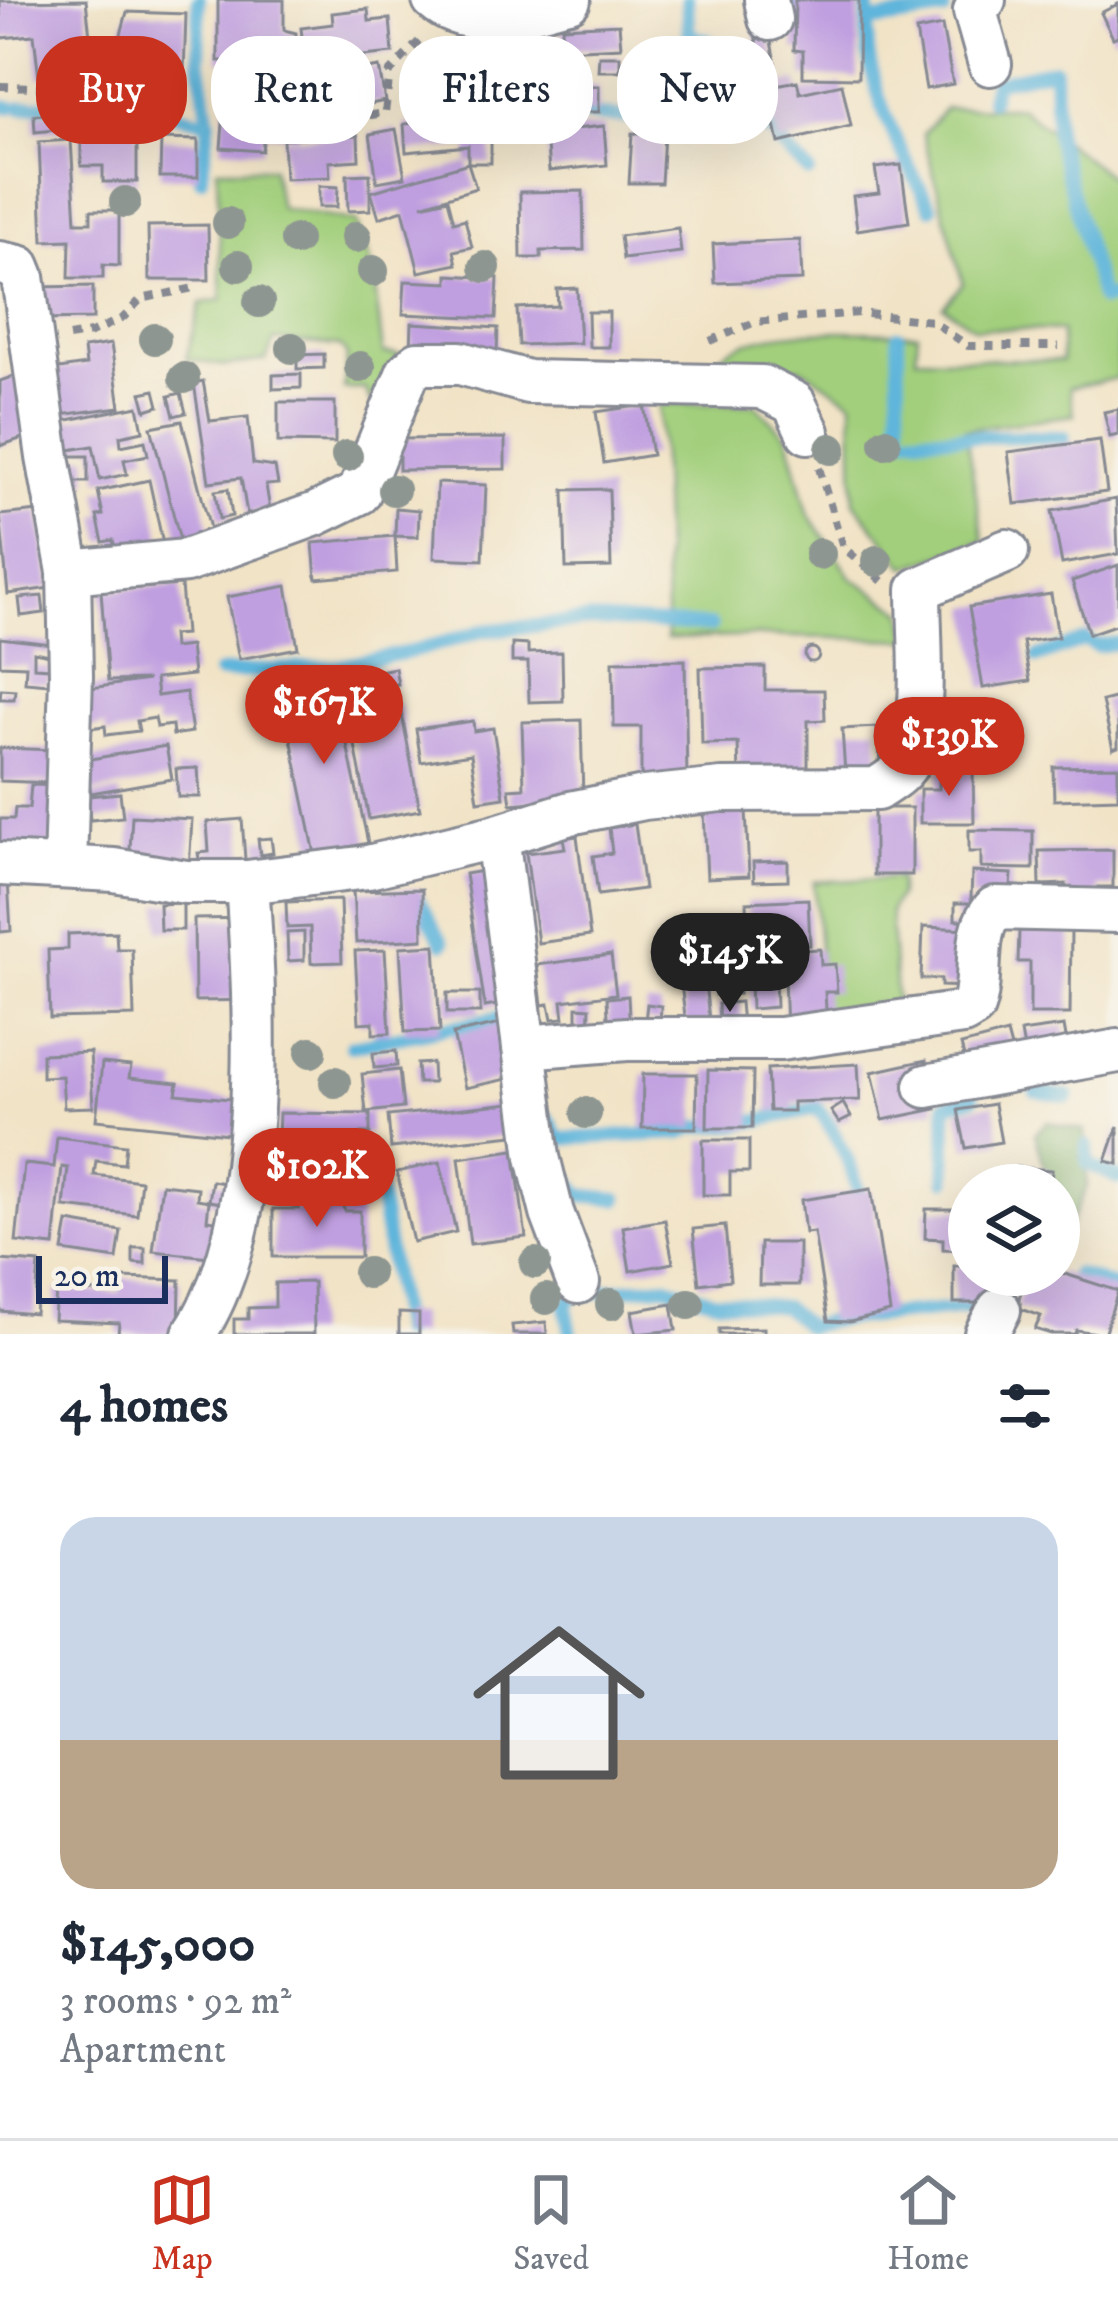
<!DOCTYPE html>
<html lang="en">
<head>
<meta charset="utf-8">
<style>
  body { margin:0; font-family:"IM FELL DW Pica",serif; background:#f2f2f3; color:#1f2937; height:100vh; display:flex; flex-direction:column; font-size:45px; white-space:nowrap }
  * { box-sizing:border-box; margin:0 }
  p { font-size:39px; color:#747a83 }
  .icon { flex:none; width:66px; height:66px; fill:none; stroke:currentColor; stroke-width:2; stroke-linecap:round; stroke-linejoin:round }
  .map { position:relative; height:1334px; overflow:hidden }
  .sheet { display:flex; flex-direction:column; background:#fff; flex:1 }
  .sheet>* { flex:none }
  .guide { position:absolute; left:36px; top:36px; width:1047px; height:108px; display:flex; gap:24px }
  .fabs { position:absolute; left:948px; top:1164px; display:grid; gap:24px }
  .fabs a { display:grid; place-items:center; width:132px; height:132px; border-radius:50%; background:#fff; box-shadow:0 12px 48px #0002; font-size:60px }
  .scale { position:absolute; left:36px; bottom:30px; width:132px; box-sizing:border-box; padding-left:12px; border:6px solid #1b2f5e; border-top:0; font-size:33px; line-height:42px; white-space:nowrap; color:#1b2f5e; -webkit-text-stroke:9px #f7f3e8; paint-order:stroke }
  .price { position:absolute; translate:-50% -102px; padding:0 27px; border-radius:42px; background:#c8321e; color:#fff; font-size:39px; line-height:78px; filter:drop-shadow(0 3px 6px #0008) }
  .price::after { content:''; position:absolute; left:50%; top:72px; width:36px; height:27px; margin-left:-18px; background:inherit; clip-path:polygon(0 0,100% 0,50% 100%) }
  .price.selected { background:#222; color:#fff }
  ul { padding:0; list-style:none }
  li { display:grid; align-content:center; gap:24px; height:636px; padding:0 60px }
  li span { display:grid; place-items:center; height:372px; border-radius:36px; color:#555 }
  li>.icon { margin-inline-start:auto }
  span .icon { width:216px; height:216px; fill:#fffc; stroke-width:1 }
  li b { font-size:51px }
  h2 { display:flex; justify-content:space-between; align-items:center; height:144px; padding:0 60px; font-size:51px }
  .tag { padding:0 42px; border-radius:48px; background:#fff; box-shadow:0 12px 48px #0002; font-size:42px; line-height:108px }
  .tag.selected { background:#c8321e; color:#fff }
  .tab-bar { display:flex; justify-content:space-around; align-items:center; height:168px; border-top:3px solid #e0e1e3; background:#fff; font-size:33px; color:#747a83 }
  .tab-bar a { display:grid; justify-items:center; gap:6px }
  .tab-bar .selected { color:#c8321e }
  .map>svg:first-child { display:block }
</style>
</head>
<body>
<div class="map">
<svg width="1118" height="1334" viewBox="0 0 1118 1334">
  <rect width="100%" height="100%" fill="#f7f3e8"/>
  <filter id="ink" filterUnits="userSpaceOnUse"><feTurbulence type="fractalNoise" baseFrequency=".00833" numOctaves="2"/><feDisplacementMap in="SourceGraphic" scale="24" xChannelSelector="R" yChannelSelector="G"/><feConvolveMatrix kernelMatrix="1 2 1 2 8 2 1 2 1" color-interpolation-filters="sRGB"/></filter>
  <filter id="wash" filterUnits="userSpaceOnUse"><feTurbulence type="fractalNoise" baseFrequency=".004" numOctaves="4" result="noise"/><feDisplacementMap in="SourceGraphic" scale="48" xChannelSelector="R" yChannelSelector="G"/><feGaussianBlur stdDeviation="2.7" result="paint"/><feColorMatrix in="noise" values="0 0 0 0 0 0 0 0 0 0 0 0 0 0 0 0 0 1.4 0 .05"/><feComposite in="paint" operator="in"/></filter>
  <g filter="url(#wash)">
    <rect width="100%" height="100%" fill="#f1e3c6"/>
    <!-- green -->
    <g fill="#a2cf7c" stroke="#5e7f6d" stroke-width="3">
      <path d="M1019,107L1112,178H1118V378L1069,388L1074,415L965,429L984,541L906,567L854,502L852,401L802,368H711C737,319 868,333 918,333L916,357L1062,361L1061,331L975,328L943,306L963,284L923,134L945,108Z"/>
      <polygon points="217,168 272,168 280,208 356,222 373,271 383,353 401,355 370,401 365,389 344,389 347,356 340,346 274,340 266,360 225,366 186,359 201,303 222,300"/>
      <polygon points="659,404 755,404 788,437 808,513 851,577 904,612 909,640 764,636 667,639"/>
      <polygon points="899,878 899,895 890,910 897,1010 824,1017 814,882"/>
    </g>
    <!-- forest -->
    <polygon fill="#81b26c" stroke="#4e7065" stroke-width="3" points="1047,1122 1085,1131 1087,1187 1064,1238 1059,1240 1059,1185 1050,1185 1035,1134"/>
    <g fill="none" stroke-linecap="round" stroke-linejoin="round">
      <!-- stream -->
      <g stroke="#5eb5db" stroke-width="14">
        <polyline points="198,0 200,63 209,122 201,179"/>
        <polyline points="687,0 689,35 709,41 732,124"/>
        <path d="M869,0C869,18 866,39 869,57C879,112 904,159 931,208"/>
        <polyline points="793,22 795,0"/>
        <polyline points="869,22 944,11"/>
        <polyline points="991,100 995,82 1054,69 1056,137 1102,300 1118,295"/>
        <polyline points="0,106 10,107"/>
        <polyline points="21,107 114,101 209,122"/>
        <polyline points="588,115 732,124 776,132 779,143 809,172"/>
        <polyline points="898,336 900,436 1064,437"/>
        <polyline points="1038,657 1085,640 1096,646 1118,643"/>
        <polyline points="219,673 339,666 419,650 482,631 592,620 711,626"/>
        <polyline points="416,896 443,943"/>
        <polyline points="351,1046 512,1015 512,1020"/>
        <polyline points="1035,1091 1068,1097"/>
        <path d="M548,1118L559,1139L682,1133L694,1127L742,1124L818,1108C840,1140 855,1170 862,1208"/>
        <polyline points="1087,1146 1088,1164 1118,1178"/>
        <polyline points="554,1157 580,1195 618,1199"/>
        <polyline points="376,1176 402,1331"/>
        <polyline points="946,1180 946,1104 973,1098"/>
        <polyline points="1076,1274 1118,1288"/>
        <polyline points="571,1334 566,1306 574,1294 664,1285 713,1300 784,1307 807,1327 830,1321 988,1306"/>
      </g>
    </g>
    <g id="blocks">
      <!-- building -->
      <g fill="#c09fe0">
        <polygon points="86,0 94,73 39,78 34,35 1,38 0,1"/>
        <polygon points="218,0 284,0 284,30 296,33 296,61 218,61"/>
        <polygon points="795,0 859,0 858,78 803,77 803,51 794,50"/>
        <polygon points="1118,4 1118,36 1113,38 1101,13"/>
        <polygon points="368,9 369,21 390,19 393,53 305,62 301,28 333,24 332,13"/>
        <polygon points="765,11 776,67 762,70 766,87 797,81 800,93 842,84 851,126 779,143 772,112 733,119 722,67 760,59 751,14"/>
        <polygon points="127,12 186,14 184,76 106,75 107,38 120,38"/>
        <polygon points="619,24 621,47 563,50 562,27"/>
        <polygon points="942,26 953,84 926,89 916,31"/>
        <polygon points="511,49 512,103 428,104 427,50"/>
        <polygon points="599,56 620,56 620,71 598,71"/>
        <polygon points="379,67 385,101 316,115 309,79"/>
        <polygon points="581,71 581,86 599,86 599,112 531,112 530,72"/>
        <polygon points="227,74 270,78 267,99 301,102 298,137 264,134 262,151 221,148"/>
        <polygon points="63,112 65,129 35,132 34,115"/>
        <polygon points="475,118 477,139 491,139 491,163 468,163 468,146 406,152 404,124"/>
        <polygon points="81,123 137,123 137,182 103,182 103,166 81,166"/>
        <polygon points="604,126 607,165 549,171 546,132"/>
        <polygon points="396,129 405,177 377,182 370,134"/>
        <polygon points="632,133 664,135 661,183 629,183"/>
        <polygon points="358,135 359,160 329,162 330,177 285,179 283,139"/>
        <polygon points="161,139 198,140 198,177 160,177"/>
        <polygon points="71,140 76,222 91,222 91,210 119,210 119,266 103,265 103,278 69,278 70,240 43,241 39,142"/>
        <polygon points="468,163 476,188 422,205 448,199 454,222 465,219 472,247 454,251 457,264 419,272 403,210 379,218 371,192"/>
        <polygon points="901,165 909,222 857,230 853,196 879,193 875,168"/>
        <polygon points="370,174 370,210 348,211 347,175"/>
        <polygon points="319,186 338,187 337,207 319,207"/>
        <polygon points="583,191 584,250 541,251 541,258 521,258 520,192"/>
        <polygon points="208,225 209,280 149,280 148,226"/>
        <polygon points="678,228 681,252 623,259 620,236"/>
        <polygon points="800,240 802,280 715,283 713,244"/>
        <polygon points="448,275 498,278 496,318 403,314 405,281 448,283"/>
        <polygon points="93,286 93,319 38,320 38,287"/>
        <polygon points="577,288 580,343 519,345 517,308 558,306 557,289"/>
        <polygon points="588,312 609,312 609,347 589,347"/>
        <polygon points="412,323 498,328 497,353 411,348"/>
        <polygon points="111,344 120,407 60,415 53,370 86,365 84,348"/>
        <polygon points="324,354 324,368 297,369 297,355"/>
        <polygon points="301,374 301,388 273,389 273,375"/>
        <polygon points="17,375 39,432 0,446 0,381"/>
        <polygon points="203,381 210,421 248,417 253,464 275,467 278,484 266,485 270,510 247,514 241,478 209,482 194,383"/>
        <polygon points="155,390 159,406 146,410 141,393"/>
        <polygon points="181,393 186,413 174,416 169,396"/>
        <polygon points="278,402 335,402 335,443 278,442"/>
        <polygon points="644,405 652,455 604,463 596,412"/>
        <polygon points="138,406 143,431 120,436 121,446 145,441 148,455 124,460 127,474 100,480 93,446 69,450 63,421"/>
        <polygon points="1118,409 1118,435 1110,437 1104,412"/>
        <polygon points="182,421 212,536 181,544 151,427"/>
        <polygon points="505,438 505,469 399,470 399,439"/>
        <polygon points="1100,440 1107,492 1015,504 1008,452"/>
        <rect x="63" y="456" width="25" height="26"/>
        <polygon points="149,480 163,544 117,555 113,540 103,542 97,516 103,515 98,491"/>
        <polygon points="437,483 486,485 483,560 434,558"/>
        <polygon points="228,489 232,516 219,519 215,491"/>
        <polygon points="609,489 611,567 566,568 564,490"/>
        <polygon points="1116,499 1118,554 1062,564 1052,511"/>
        <polygon points="396,508 419,510 418,537 395,536"/>
        <polygon points="39,511 50,588 8,594 0,515"/>
        <polygon points="395,536 397,572 316,579 313,543"/>
        <polygon points="1118,565 1118,624 1089,634 1072,581"/>
        <polygon points="181,585 185,634 172,635 173,648 190,646 193,675 155,679 157,696 186,692 192,732 173,735 172,725 157,727 155,718 137,721 139,731 106,735 105,726 82,729 76,690 148,680 108,681 101,591"/>
        <polygon points="287,586 298,648 239,659 227,597"/>
        <polygon points="1051,594 1058,637 1023,642 1030,681 983,688 969,607"/>
        <polygon points="42,596 44,613 21,616 19,598"/>
        <polygon points="0,638 52,644 50,655 34,652 34,667 50,668 48,684 25,682 26,666 0,665"/>
        <polygon points="512,644 528,645 528,653 562,652 563,701 529,702 528,662 512,662"/>
        <circle cx="812" cy="655" r="7"/>
        <polygon points="685,660 687,781 641,782 641,727 614,727 613,661"/>
        <polygon points="765,667 765,690 824,690 825,720 808,721 808,774 739,775 738,743 702,744 700,668"/>
        <polygon points="395,668 398,684 376,688 373,672"/>
        <polygon points="333,679 368,843 315,854 281,690"/>
        <polygon points="1,689 15,690 14,699 0,699"/>
        <polygon points="1118,697 1118,747 1113,749 1102,701"/>
        <polygon points="400,704 420,810 369,819 349,713"/>
        <polygon points="581,720 583,798 511,804 509,789 524,788 522,722"/>
        <polygon points="473,721 474,731 493,728 504,797 478,801 471,754 421,762 416,729"/>
        <polygon points="877,727 881,770 845,773 842,729"/>
        <polygon points="166,746 172,779 91,793 85,760"/>
        <polygon points="0,748 55,750 54,783 0,781"/>
        <polygon points="1118,766 1118,798 1054,800 1053,767"/>
        <polygon points="198,768 200,797 178,797 176,769"/>
        <polygon points="939,771 973,771 974,823 920,823 920,789 939,789"/>
        <polygon points="31,785 63,786 50,847 0,846 0,819 14,819 15,808 29,808"/>
        <polygon points="120,793 123,817 90,820 88,796"/>
        <rect x="874" y="808" width="38" height="67"/>
        <polygon points="746,810 749,876 707,878 704,811"/>
        <polygon points="132,816 192,819 189,870 129,866"/>
        <polygon points="242,819 245,859 216,861 218,870 201,871 198,853 209,852 207,822"/>
        <polygon points="635,824 644,889 598,895 593,856 612,853 609,828"/>
        <polygon points="969,830 1033,831 1033,869 981,868 981,852 969,852"/>
        <polygon points="577,836 590,936 538,943 526,853 565,848 563,838"/>
        <polygon points="271,838 273,853 260,855 258,839"/>
        <polygon points="1113,850 1113,887 1098,887 1099,910 1067,911 1066,884 1040,885 1039,851"/>
        <polygon points="788,861 788,880 754,881 753,862"/>
        <polygon points="500,868 520,1001 485,1007 465,874"/>
        <polygon points="972,872 1012,874 1010,898 971,898"/>
        <polygon points="0,880 8,880 11,931 0,932"/>
        <polygon points="422,889 423,939 356,943 353,891"/>
        <polygon points="808,899 810,945 774,947 776,1007 751,1009 747,902"/>
        <polygon points="340,900 342,962 311,963 310,927 287,928 286,902"/>
        <polygon points="183,903 183,930 160,930 159,904"/>
        <rect x="955" y="903" width="15" height="17"/>
        <polygon points="259,918 260,1000 195,1001 194,919"/>
        <polygon points="923,927 970,929 969,987 941,986 941,979 921,979"/>
        <polygon points="1019,931 1071,931 1070,1014 1030,1014 1030,962 1018,962"/>
        <polygon points="116,932 117,949 132,949 134,1016 50,1018 48,950 68,949 68,934"/>
        <polygon points="304,932 304,960 288,961 287,933"/>
        <polygon points="435,945 440,1031 405,1032 400,947"/>
        <polygon points="820,949 821,965 835,964 837,992 825,992 827,1026 786,1028 783,951"/>
        <polygon points="385,950 390,1033 373,1034 373,1022 359,1023 355,951"/>
        <polygon points="611,955 616,994 562,1001 564,1018 552,1019 549,1004 542,1005 537,965"/>
        <polygon points="739,958 739,994 715,995 715,959"/>
        <polygon points="704,973 710,1029 687,1032 680,976"/>
        <rect x="447" y="993" width="33" height="20"/>
        <polygon points="628,996 630,1035 609,1035 607,998"/>
        <polygon points="740,1002 742,1025 719,1027 718,1004"/>
        <polygon points="647,1004 661,1006 660,1023 645,1021"/>
        <polygon points="577,1007 590,1008 589,1032 577,1031"/>
        <polygon points="514,1021 526,1075 465,1088 453,1034"/>
        <polygon points="1064,1026 1070,1060 1027,1066 1021,1032"/>
        <polygon points="1007,1033 1015,1063 969,1075 961,1045"/>
        <polygon points="396,1051 397,1066 374,1068 373,1053"/>
        <polygon points="90,1052 93,1107 64,1108 62,1076 42,1077 42,1054"/>
        <polygon points="926,1060 936,1109 883,1120 872,1072"/>
        <polygon points="102,1063 131,1066 129,1078 178,1083 176,1094 241,1100 238,1135 96,1120"/>
        <polygon points="432,1063 433,1083 418,1083 417,1064"/>
        <polygon points="858,1064 860,1100 793,1102 793,1111 769,1111 767,1069"/>
        <polygon points="399,1070 403,1108 366,1112 362,1074"/>
        <polygon points="708,1070 753,1071 752,1128 707,1128"/>
        <polygon points="643,1074 697,1074 696,1128 642,1128"/>
        <polygon points="529,1101 532,1133 391,1148 388,1116"/>
        <polygon points="843,1103 851,1117 839,1123 831,1111"/>
        <polygon points="994,1104 1001,1142 966,1148 958,1110"/>
        <polygon points="279,1113 370,1114 370,1133 362,1133 362,1139 278,1138"/>
        <polygon points="1118,1126 1118,1164 1106,1161"/>
        <polygon points="57,1137 126,1145 124,1164 96,1161 94,1175 141,1181 137,1215 64,1207 68,1168 62,1167 54,1246 16,1242 24,1164 54,1167"/>
        <polygon points="703,1140 749,1140 749,1172 730,1172 730,1195 703,1195"/>
        <polygon points="514,1150 526,1237 470,1244 459,1158"/>
        <polygon points="440,1162 456,1232 413,1242 397,1172"/>
        <polygon points="1016,1167 1052,1170 1051,1185 1015,1185"/>
        <polygon points="212,1181 237,1185 233,1205 209,1201"/>
        <polygon points="162,1184 198,1188 197,1199 209,1201 207,1220 215,1221 210,1257 153,1251"/>
        <polygon points="871,1189 890,1312 850,1322 828,1321 814,1232 805,1233 801,1200"/>
        <polygon points="298,1199 339,1199 345,1211 360,1211 360,1257 273,1257 273,1209 299,1209"/>
        <polygon points="926,1209 968,1209 967,1250 943,1249 943,1239 925,1238"/>
        <polygon points="665,1220 673,1263 630,1271 623,1227"/>
        <polygon points="68,1222 121,1231 117,1259 63,1251"/>
        <polygon points="725,1226 730,1280 699,1284 693,1229"/>
        <polygon points="760,1243 799,1243 799,1285 759,1285"/>
        <polygon points="133,1248 145,1248 145,1264 133,1263"/>
        <polygon points="0,1260 39,1263 35,1314 0,1311"/>
        <polygon points="954,1266 969,1266 969,1275 1010,1275 1010,1296 1003,1303 954,1303"/>
        <polygon points="1059,1272 1118,1291 1104,1334 1076,1330 1075,1334 1051,1334 1035,1329 1041,1316 1016,1307 1027,1275 1059,1275"/>
        <polygon points="120,1278 180,1280 179,1334 118,1334 119,1323 54,1320 56,1290 120,1293"/>
        <polygon points="313,1282 314,1334 234,1334 234,1319 248,1319 248,1308 275,1307 275,1283"/>
        <polygon points="672,1304 676,1330 636,1334 632,1311"/>
        <polygon points="399,1313 419,1314 419,1334 399,1334"/>
        <polygon points="546,1322 547,1334 513,1334 512,1325"/>
        <polygon points="764,1328 764,1334 719,1334 719,1329"/>
      </g>
    </g>
  </g>
  <g filter="url(#ink)">
    <use href="#blocks" fill-opacity="0" stroke="#868992" stroke-width="3"/>
    <g fill="none" stroke-linecap="round" stroke-linejoin="round">
      <!-- street casing -->
      <g stroke="#868992" stroke-width="48">
        <g id="street">
          <path d="M434,0C472,33 524,10 569,0"/>
          <polyline points="766,0 770,19"/>
          <polyline points="984,0 975,11 990,64"/>
          <polyline points="0,263 19,267 23,277 48,457 69,572 71,676 65,866"/>
          <polyline points="69,572 186,561 316,514 359,493 408,372 418,363 460,363 528,382 762,387 794,403 808,432"/>
          <polyline points="497,836 538,1157 552,1213 578,1282"/>
          <path d="M0,864L114,870L186,882H247L368,867L497,836L570,813L644,798L722,790L877,789C889,781 905,772 910,758C927,709 919,641 919,589L1007,551"/>
          <path d="M524,1047L627,1039H780L963,1013L973,1007C984,978 971,930 995,908L1118,911"/>
          <polyline points="926,1086 1118,1051"/>
          <path d="M194,1334C268,1225 256,1010 247,882"/>
          <polyline points="986,1334 999,1310"/>
        </g>
      </g>
      <!-- path -->
      <g stroke="#868992" stroke-width="8" stroke-dasharray="9 9" stroke-linecap="butt">
        <polyline points="0,86 65,88 167,100"/>
        <polyline points="316,123 385,113 390,72 422,38"/>
        <polyline points="69,337 91,333 123,318 141,299 194,288"/>
        <polyline points="710,341 755,322 858,313 932,321 968,346 1059,346"/>
        <polyline points="819,468 843,547 882,581"/>
      </g>
      <!-- street -->
      <use href="#street" stroke="#fff" stroke-width="42"/>
    </g>
    <!-- trees -->
    <g fill="#8e9691">
      <circle cx="528" cy="57" r="16"/>
      <circle cx="487" cy="118" r="16"/>
      <circle cx="125" cy="202" r="16"/>
      <circle cx="228" cy="223" r="16"/>
      <circle cx="356" cy="237" r="16"/>
      <circle cx="296" cy="240" r="16"/>
      <circle cx="238" cy="266" r="16"/>
      <circle cx="485" cy="267" r="16"/>
      <circle cx="373" cy="271" r="16"/>
      <circle cx="259" cy="302" r="16"/>
      <circle cx="155" cy="339" r="16"/>
      <circle cx="292" cy="348" r="16"/>
      <circle cx="360" cy="367" r="16"/>
      <circle cx="184" cy="378" r="16"/>
      <circle cx="885" cy="443" r="16"/>
      <circle cx="831" cy="449" r="16"/>
      <circle cx="347" cy="456" r="16"/>
      <circle cx="394" cy="490" r="16"/>
      <circle cx="820" cy="554" r="16"/>
      <circle cx="877" cy="561" r="16"/>
      <circle cx="311" cy="1052" r="16"/>
      <circle cx="335" cy="1082" r="16"/>
      <circle cx="586" cy="1113" r="16"/>
      <circle cx="535" cy="1263" r="16"/>
      <circle cx="368" cy="1273" r="16"/>
      <circle cx="546" cy="1299" r="16"/>
      <circle cx="611" cy="1304" r="16"/>
      <circle cx="689" cy="1304" r="16"/>
    </g>
  </g>
</svg>
<div class="fabs">
<a><svg class="icon" aria-label="layers" viewBox="0 0 24 24"><path d="M12 4l9 5-9 5-9-5zM3 14l9 5 9-5"/></svg></a>
</div>
<div class="scale">20 m</div>
<b class="price" style="left:324px;top:767px">$167K</b>
<b class="price" style="left:949px;top:799px">$139K</b>
<b class="price selected" style="left:730px;top:1015px">$145K</b>
<b class="price" style="left:317px;top:1230px">$102K</b>
<div class="guide">
<a class="tag selected">Buy</a>
<a class="tag">Rent</a>
<a class="tag">Filters</a>
<a class="tag">New</a>
</div>
</div>
<section class="sheet">
<h2>4 homes<svg class="icon" aria-label="filters" viewBox="0 0 24 24"><path d="M4 7h16M4 17h16"/><circle cx="9" cy="7" r="2"/><circle cx="15" cy="17" r="2"/></svg></h2>
<ul>
<li><span style="background:linear-gradient(#c9d6e8 60%,#b9a48a 0)"><svg class="icon" aria-label="home" viewBox="0 0 24 24"><path d="M3 11l9-7 9 7M6 9v11h12V9"/></svg></span><div><b>$145,000</b><p>3 rooms · 92 m²</p><p>Apartment</p></div></li>
</ul>
</section>
<nav class="tab-bar">
<a class="selected"><svg class="icon" aria-label="map" viewBox="0 0 24 24"><path d="M3 6l6-2 6 2 6-2v14l-6 2-6-2-6 2zM9 4v14M15 6v14"/></svg>Map</a>
<a><svg class="icon" aria-label="saved" viewBox="0 0 24 24"><path d="M7 4h10v16l-5-4-5 4z"/></svg>Saved</a>
<a><svg class="icon" aria-label="home" viewBox="0 0 24 24"><path d="M3 11l9-7 9 7M6 9v11h12V9"/></svg>Home</a>
</nav>
</body>
</html>
